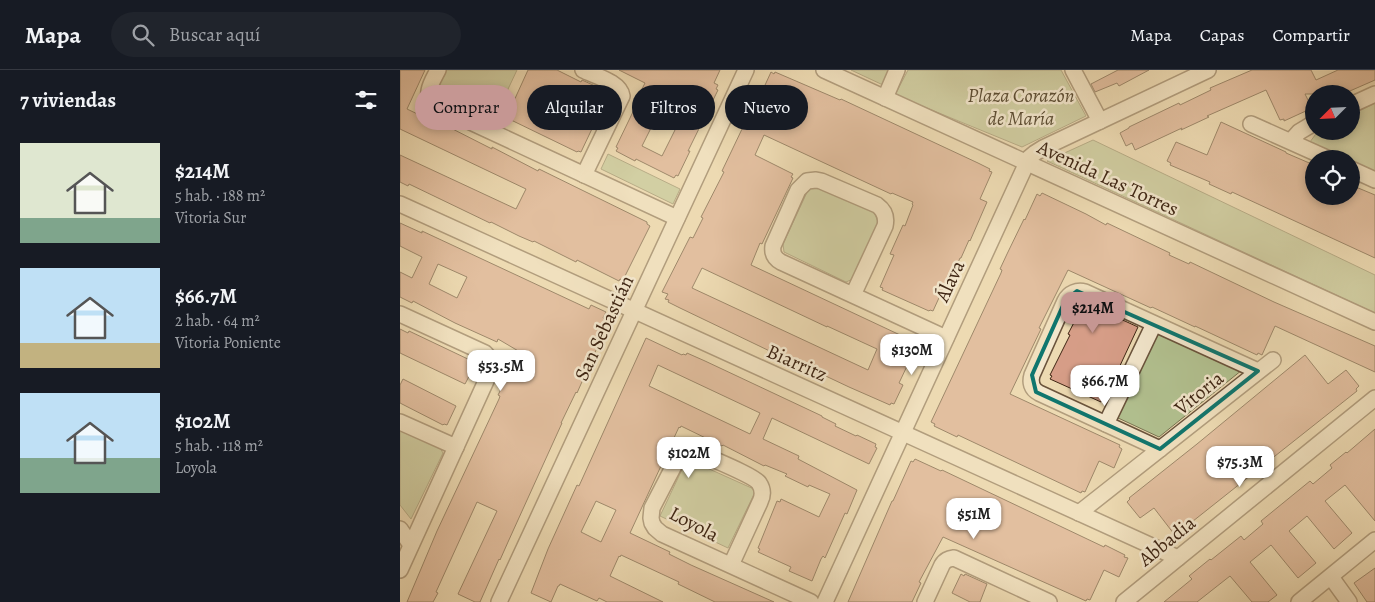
<!DOCTYPE html>
<html lang="es">
<head>
<meta charset="utf-8">
<style>
  body { margin:0; font-family:Alegreya,serif; background:#20242c; color:#f1f3f6; height:100vh; display:flex; flex-direction:column; font-size:19px; white-space:nowrap }
  * { box-sizing:border-box; margin:0 }
  p { font-size:16px; color:#9ea1a6 }
  .icon { flex:none; width:28px; height:28px; fill:none; stroke:currentColor; stroke-width:2; stroke-linecap:round; stroke-linejoin:round }
  .map { position:relative; flex:1; overflow:hidden }
  .side { display:flex; flex-direction:column; background:#171b24; width:400px }
  .side>* { flex:none }
  .guide { position:absolute; left:15px; top:15px; width:475px; height:45px; display:flex; gap:10px }
  .needle { width:32px; rotate:246deg }
  .fabs { position:absolute; left:905px; top:15px; display:grid; gap:10px }
  .fabs a { display:grid; place-items:center; width:55px; height:55px; border-radius:50%; background:#171b24; box-shadow:0 2px 8px #0003; font-size:25px }
  .price { position:absolute; translate:-50% -42px; padding:0 11px; border-radius:10px; background:#fff; color:#222; font-size:16px; line-height:32px; filter:drop-shadow(0 1px 2px #0008) }
  .price::after { content:''; position:absolute; left:50%; top:30px; width:15px; height:11px; margin-left:-8px; background:inherit; clip-path:polygon(0 0,100% 0,50% 100%) }
  .price.active { background:#c59692; color:#111 }
  ul { padding:0; list-style:none }
  li { display:flex; align-items:center; gap:15px; height:125px; padding:0 20px }
  li span { display:grid; place-items:center; flex:none; width:140px; height:100px; border-radius:0px; color:#555 }
  li>.icon { margin-inline-start:auto }
  span .icon { width:60px; height:60px; fill:#fffc; stroke-width:1 }
  li b { font-size:21px }
  h2 { display:flex; justify-content:space-between; align-items:center; height:60px; padding:0 20px; font-size:21px }
  .pill { padding:0 18px; border-radius:22px; background:#171b24; box-shadow:0 2px 8px #0003; font-size:18px; line-height:45px }
  .pill.active { background:#c59692; color:#111 }
  header { display:flex; align-items:center; gap:30px; box-sizing:border-box; height:70px; padding:0 25px; background:#171b24; border-bottom:1px solid #363941 }
  header strong { font-size:24px }
  nav { display:flex; gap:28px; margin-inline-start:auto; font-size:18px }
  .search { width:350px; height:45px; background:#20242c; display:flex; align-items:center; gap:12px; box-sizing:border-box; padding:0 18px; border-radius:28px; color:#9ea1a6; font-size:19px }
  main { display:flex; flex:1; min-height:0 }
  .map>svg:first-child { display:block }
</style>
</head>
<body>
<header>
<strong>Mapa</strong>
<div class="search"><svg class="icon" aria-label="search" viewBox="0 0 24 24"><circle cx="10" cy="10" r="6"/><path d="M15 15l6 6"/></svg>Buscar aquí</div>
<nav><a>Mapa</a><a>Capas</a><a>Compartir</a></nav>
</header>
<main>
<section class="side">
<h2>7 viviendas<svg class="icon" aria-label="filters" viewBox="0 0 24 24"><path d="M4 7h16M4 17h16"/><circle cx="9" cy="7" r="2"/><circle cx="15" cy="17" r="2"/></svg></h2>
<ul>
<li><span style="background:linear-gradient(#dfe7d0 75%,#7fa58c 0)"><svg class="icon" aria-label="home" viewBox="0 0 24 24"><path d="M3 11l9-7 9 7M6 9v11h12V9"/></svg></span><div><b>$214M</b><p>5 hab. · 188 m²</p><p>Vitoria Sur</p></div></li>
<li><span style="background:linear-gradient(#bfe0f5 75%,#c2b280 0)"><svg class="icon" aria-label="home" viewBox="0 0 24 24"><path d="M3 11l9-7 9 7M6 9v11h12V9"/></svg></span><div><b>$66.7M</b><p>2 hab. · 64 m²</p><p>Vitoria Poniente</p></div></li>
<li><span style="background:linear-gradient(#bfe0f5 65%,#7fa58c 0)"><svg class="icon" aria-label="home" viewBox="0 0 24 24"><path d="M3 11l9-7 9 7M6 9v11h12V9"/></svg></span><div><b>$102M</b><p>5 hab. · 118 m²</p><p>Loyola</p></div></li>
</ul>
</section>
<div class="map">
<svg width="975" height="532" viewBox="0 0 975 532">
  <rect width="100%" height="100%" fill="#eddab2"/>
  <filter id="stains"><feTurbulence type="fractalNoise" baseFrequency=".004" numOctaves="4"/><feColorMatrix values="0 0 0 0 .2 0 0 0 0 .09 0 0 0 0 .02 0 0 0 .5 -.17"/></filter>
  <radialGradient id="worn" r=".72"><stop offset=".6" stop-color="#630" stop-opacity="0"/><stop offset="1" stop-color="#630" stop-opacity=".3"/></radialGradient>
  <!-- green -->
  <g fill="#b2c190" stroke="#787452">
    <polygon points="45,0 117,0 93,51 39,28 36,21"/>
    <polygon points="451,0 490,0 483,15"/>
    <polygon points="508,0 661,0 686,46 622,77 495,25"/>
    <polygon points="975,33 975,102 951,91 951,89 947,89 910,72 918,61 951,61 951,45"/>
    <polygon points="693,70 975,205 975,243 647,91"/>
    <polygon points="208,84 280,119 273,134 201,99"/>
    <polygon points="416,114 474,142 479,154 453,209 446,212 384,182 383,174 409,118"/>
    <polygon points="756,263 842,300 759,367 716,347"/>
    <polygon points="0,359 38,375 43,383 11,449 0,435"/>
    <polygon points="287,389 356,420 328,478 260,446"/>
  </g>
  <!-- building -->
  <g fill="#d69d87" stroke="#3f2614" fill-rule="evenodd">
    <polygon points="0,0 25,0 7,39 28,49 29,47 92,79 92,77 138,101 139,99 247,152 247,154 250,156 223,210 220,209 219,211 177,190 176,192 134,171 133,172 119,166 91,152 90,153 9,114 8,116 0,112 0,85 116,139 126,119 0,59"/>
    <polygon points="128,0 157,0 181,12 182,10 206,21 205,24 208,25 181,82 178,81 177,82 109,49 110,47 107,46"/>
    <path d="M219,0H320L314,13L318,15L316,19L318,20L288,81H290L278,106L276,105L274,108L236,89L235,91L216,81L218,78L216,77L244,19H242L245,13ZM255,50L275,60L262,86L242,76Z"/>
    <polygon points="718,0 749,0 719,16 717,13 695,22 691,14"/>
    <polygon points="852,0 911,0 916,10 938,0 975,0 975,10 943,24 905,24 911,36 907,38 908,40 884,51 884,49 880,50 866,20 807,46 809,47 781,60 782,58 735,80 732,73 726,76 720,63 729,58 729,57 779,33 780,35 811,20 810,18"/>
    <path d="M371,2L374,4L375,2L440,30L441,29L578,93L590,99L589,101L592,102L580,129L587,132L570,171L569,170L561,188H560L551,209L548,208L533,241L530,240L529,241L482,220L483,218L480,217L494,185L490,184L503,155L505,156L513,135L512,134L513,132L492,123L491,124L364,65L355,85L393,104L391,107L393,108L362,174L360,173L351,195L515,272L514,274L517,275L499,313L503,315L494,334L491,333L490,335L449,317L413,300L379,283L378,285L280,238L268,232L269,230L265,229L268,224L262,222L290,167L293,168L303,148L301,147L324,102L322,101L353,36L355,37ZM302,198L427,257V256L477,279L468,300L292,218Z"/>
    <polygon points="821,52 886,82 886,83 914,95 914,126 951,126 951,115 975,125 975,188 832,122 831,124 809,114 810,112 770,95 771,93 767,91 776,72 807,85"/>
    <polygon points="642,123 686,144 706,155 707,153 770,183 769,185 789,194 790,192 874,232 975,276 975,302 875,256 862,285 858,283 857,285 795,256 795,257 752,237 751,238 668,200 639,258 641,259 610,324 720,375 719,377 722,379 714,398 699,391 685,422 682,421 681,423 558,365 557,367 534,356 535,354 531,352 601,203 602,200 600,199 607,184 624,149 625,150 637,124 640,126"/>
    <path d="M0,153L22,163V161L189,239L191,235L206,242L203,248L207,250L206,253L208,254L201,269L177,323L176,322L161,353H162L108,472L100,490L99,489L80,532H75L58,524L97,441L77,432L36,522L38,523L33,532H7L37,461L99,329L100,326L98,325L120,282L98,269L97,272L55,253L13,231L12,233L0,227V202L12,208L22,187L0,176ZM38,194L67,207L57,228L29,214Z"/>
    <polygon points="683,239 713,253 716,247 738,257 704,330 702,329 701,332 650,309 652,306 650,305 670,265 668,264 680,241 682,242"/>
    <polygon points="0,259 8,263 9,261 72,291 71,293 75,295 65,314 0,283"/>
    <path d="M246,268L282,285L283,284L286,285L287,283L305,291L422,346V347L436,354L435,356L456,366L457,365L476,374L475,377L477,378L469,394L372,348L363,369L399,386L398,389L457,420L447,444L445,443L425,488L423,486L421,489L412,511L389,501L391,497L358,482L360,479L358,478L377,431L380,432L381,429L419,447L430,424L409,415L408,417L385,406L387,404L365,395L364,396L323,375L322,376L281,356L280,358L279,357L230,463L270,482L269,484L291,495L374,532H315L278,514L279,512L221,485L220,487L219,486L210,506L263,532H207L199,528L197,531L160,514L159,516H158L151,532L131,523L148,479L177,415L179,416ZM258,295L360,343L350,364L249,316ZM196,431L216,440L201,472L181,462Z"/>
    <polygon points="905,285 928,314 946,300 959,316 956,319 957,321 778,463 777,461 774,464 754,438 740,448 727,432 730,429 729,428 797,374"/>
    <polygon points="3,309 56,336 47,355 44,354 43,355 0,333 0,315"/>
    <polygon points="975,359 975,451 945,415 925,431 952,463 934,479 907,446 889,461 916,493 898,508 871,475 850,492 877,525 868,532 852,532 830,506 797,532 764,532 792,509 789,506 810,489 811,490 841,466 844,470 863,454 861,451 910,411 913,414 932,398 930,395 946,382 947,383"/>
    <polygon points="515,389 541,401 542,400 704,477 705,475 725,485 724,487 728,488 719,507 704,500 690,530 687,529 686,531 543,467 519,512 521,513 512,532 448,532 492,431 493,431 511,391 513,392"/>
    <polygon points="975,498 975,532 967,532 954,513"/>
    <polygon points="561,504 564,506 565,504 587,514 580,532 570,532 552,523"/>
  </g>
  <g fill="none" stroke-linecap="round" stroke-linejoin="round">
    <!-- minor casing -->
    <g stroke="#6a533c" stroke-width="18">
      <g id="minor">
        <path d="M38,0C32,12 23,24 34,35L277,148"/>
        <path d="M183,0C195,6 220,12 222,26L184,105"/>
        <polyline points="424,0 975,252"/>
        <polyline points="673,0 700,51"/>
        <polyline points="485,28 497,0"/>
        <polyline points="951,35 975,24"/>
        <polyline points="851,54 929,89"/>
        <polyline points="891,71 899,62 914,53"/>
        <polyline points="951,99 975,110"/>
        <polyline points="0,134 778,488"/>
        <path d="M453,225L485,156C487,147 484,140 477,135L421,111L416,110L407,111L398,120L373,176C372,183 374,188 381,192L546,268"/>
        <path d="M0,244L85,283C91,289 92,293 91,300L0,500"/>
        <polyline points="0,352 56,377"/>
        <polyline points="706,354 754,254"/>
        <path d="M760,379L639,323C631,319 630,312 632,305L665,231C669,223 677,220 685,222L858,301"/>
        <polyline points="679,443 873,290"/>
        <polyline points="0,459 11,475"/>
        <path d="M331,495L360,432C363,426 363,419 359,413C353,405 309,388 297,382L288,380L280,384L252,438L251,448L252,453L255,458L262,464L411,532"/>
        <polyline points="931,507 949,532"/>
        <polyline points="99,532 346,0"/>
        <polyline points="425,532 629,88 635,83 643,78 808,0"/>
        <path d="M525,532L542,495C545,490 548,489 554,488L649,532"/>
        <polyline points="724,532 975,328"/>
        <polyline points="899,532 975,470"/>
      </g>
    </g>
    <!-- minor -->
    <use href="#minor" stroke="#f3e7cd" stroke-width="15"/>
  </g>
  <!-- marked area -->
  <path d="M0 0H975V532H0ZM677,221L858,301L760,379L636,322L632,305L665,231Z" fill="#eddab2" fill-opacity=".55" fill-rule="evenodd"/>
  <path fill="none" stroke="#0f766e" stroke-width="4" stroke-linejoin="round" d="M677,221L858,301L760,379L636,322L632,305L665,231Z"/>
  <g text-anchor="middle" dominant-baseline="central" stroke-width="5" stroke-linejoin="round" paint-order="stroke">
    <!-- park labels -->
    <g font-size="20" font-style="italic" fill="#5c4d33" stroke="#f3e7cd">
      <text x="621" y="25">Plaza Corazón<tspan x="621" dy="23">de María</tspan></text>
    </g>
    <!-- street labels -->
    <g font-size="20" fill="#3f2614" stroke="#f3e7cd">
      <text transform="translate(708 108) rotate(25)">Avenida Las Torres</text>
      <text transform="translate(550 211) rotate(-65)">Álava</text>
      <text transform="translate(204 258) rotate(-65)">San Sebastián</text>
      <text transform="translate(397 293) rotate(24)">Biarritz</text>
      <text transform="translate(799 323) rotate(-39)">Vitoria</text>
      <text transform="translate(294 454) rotate(28)">Loyola</text>
      <text transform="translate(767 471) rotate(-39)">Abbadia</text>
    </g>
  </g>
  <rect width="100%" height="100%" filter="url(#stains)"/>
  <rect width="100%" height="100%" fill="url(#worn)"/>
</svg>
<div class="fabs">
<a><svg class="needle" viewBox="-14 -14 28 28"><path d="M0-13l5 13h-10z" fill="#e53935"/><path d="M0 13l5-13h-10z" fill="#9ea1a6"/></svg></a>
<a><svg class="icon" aria-label="locate" viewBox="0 0 24 24"><circle cx="12" cy="12" r="6"/><path d="M12 2v4M12 18v4M2 12h4M18 12h4"/></svg></a>
</div>
<b class="price active" style="left:693px;top:264px">$214M</b>
<b class="price" style="left:512px;top:306px">$130M</b>
<b class="price" style="left:101px;top:322px">$53.5M</b>
<b class="price" style="left:705px;top:337px">$66.7M</b>
<b class="price" style="left:289px;top:409px">$102M</b>
<b class="price" style="left:840px;top:418px">$75.3M</b>
<b class="price" style="left:574px;top:470px">$51M</b>
<div class="guide">
<a class="pill active">Comprar</a>
<a class="pill">Alquilar</a>
<a class="pill">Filtros</a>
<a class="pill">Nuevo</a>
</div>
</div>
</main>
</body>
</html>
